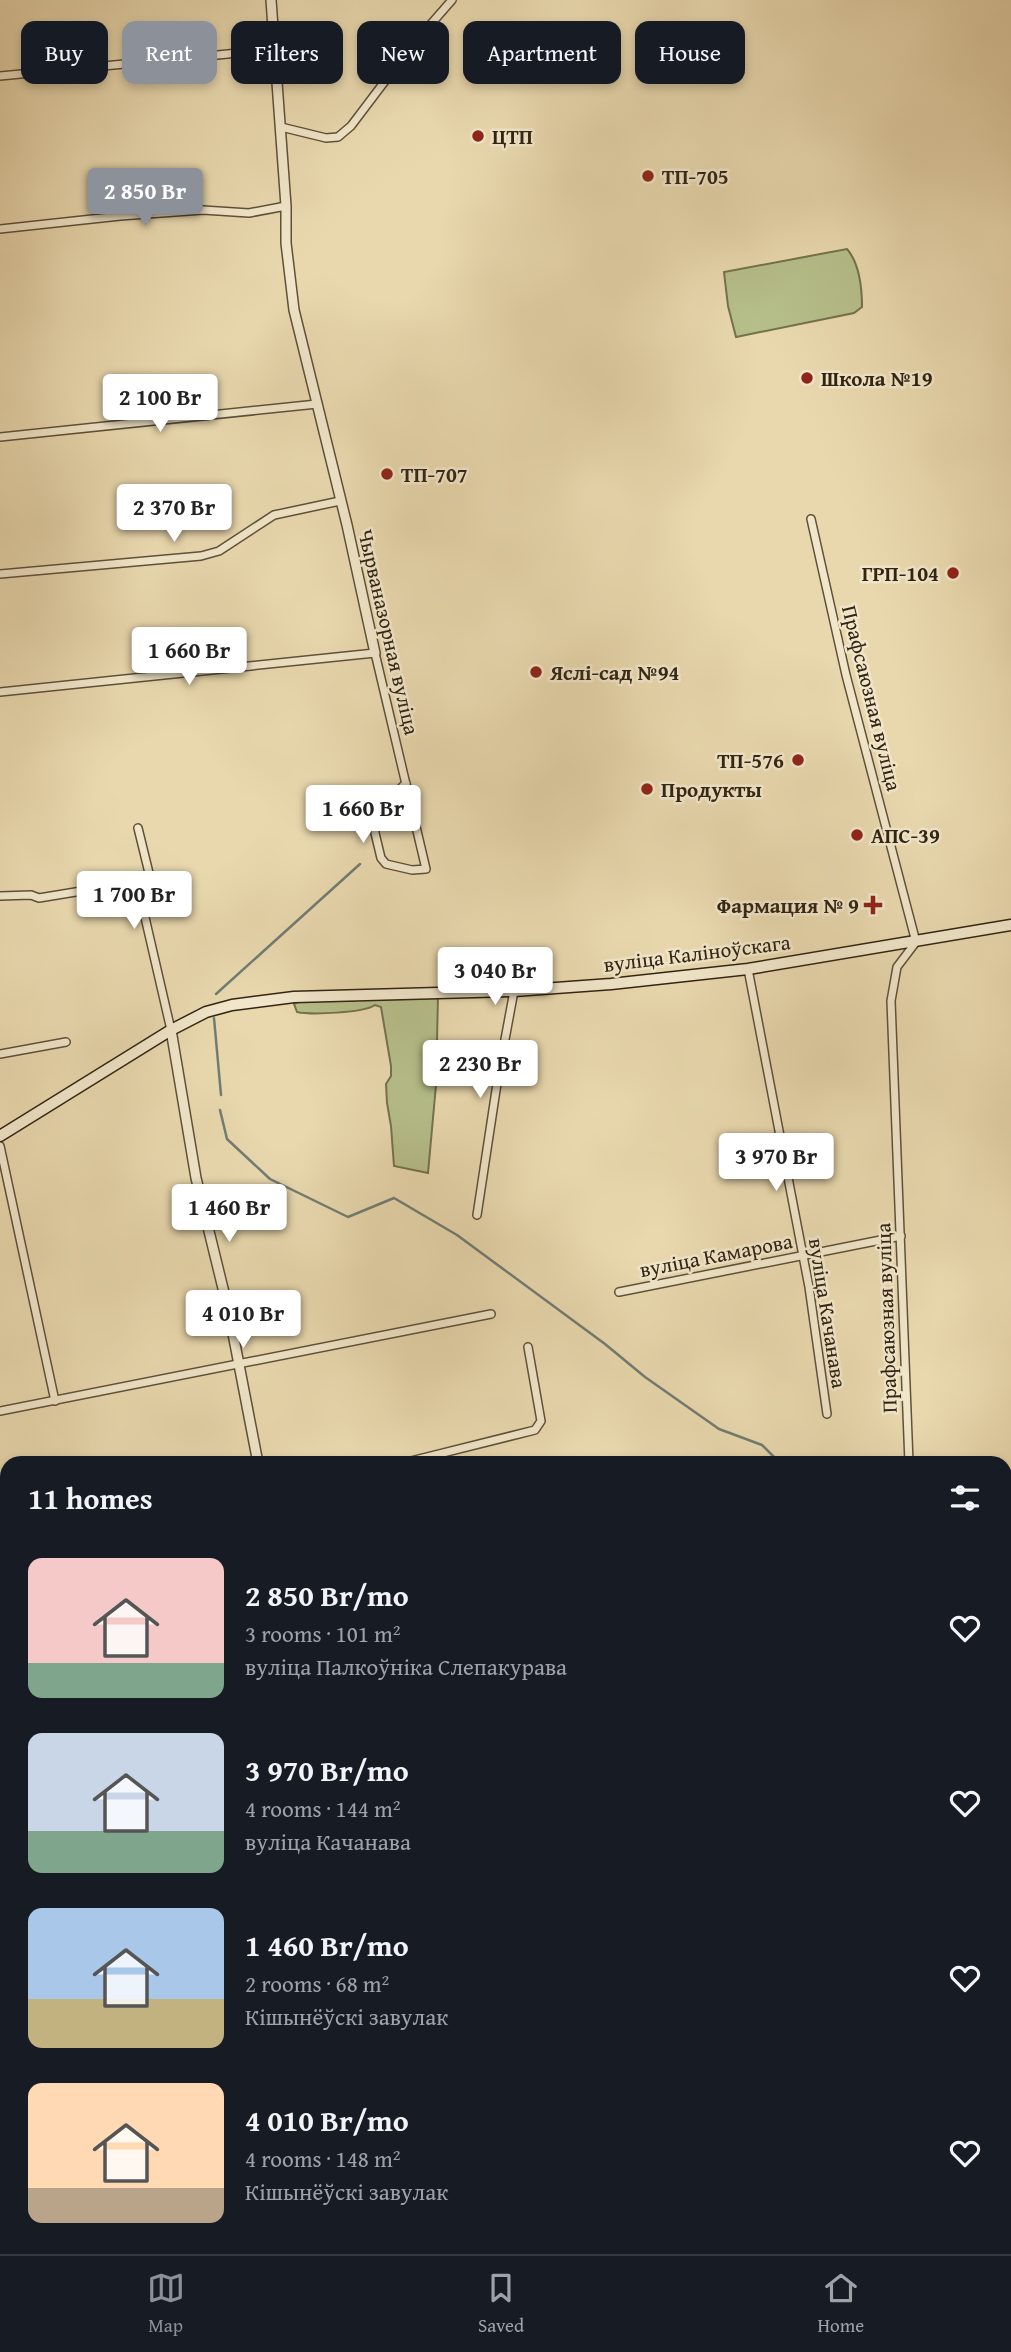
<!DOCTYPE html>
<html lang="en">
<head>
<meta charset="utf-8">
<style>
  body { margin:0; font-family:"Gentium Book Plus",serif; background:#242831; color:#f1f3f6; height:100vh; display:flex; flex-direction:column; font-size:26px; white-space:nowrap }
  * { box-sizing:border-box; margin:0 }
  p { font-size:23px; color:#9ea1a6 }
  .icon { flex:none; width:38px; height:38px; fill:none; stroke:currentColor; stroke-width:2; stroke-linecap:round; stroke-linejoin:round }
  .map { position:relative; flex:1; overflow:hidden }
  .details { position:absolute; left:0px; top:1456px; width:1012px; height:798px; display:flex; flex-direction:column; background:#171b24; border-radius:21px 21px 0 0; box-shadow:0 4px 10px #0003 }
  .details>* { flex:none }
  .hud { position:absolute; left:21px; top:21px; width:970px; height:63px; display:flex; gap:14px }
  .price { position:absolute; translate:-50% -60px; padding:0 16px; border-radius:7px; background:#fff; color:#222; font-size:23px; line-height:46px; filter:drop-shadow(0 2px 4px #0008) }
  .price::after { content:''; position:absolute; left:50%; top:42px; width:21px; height:16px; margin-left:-10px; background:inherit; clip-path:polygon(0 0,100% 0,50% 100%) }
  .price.active { background:#8c9099; color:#fff }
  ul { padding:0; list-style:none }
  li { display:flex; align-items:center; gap:21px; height:175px; padding:0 28px }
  li span { display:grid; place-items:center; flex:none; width:196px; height:140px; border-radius:14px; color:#555 }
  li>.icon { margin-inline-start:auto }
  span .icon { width:84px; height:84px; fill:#fffc; stroke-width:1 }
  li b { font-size:30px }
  h2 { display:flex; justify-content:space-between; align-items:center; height:84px; padding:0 28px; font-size:30px }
  .tag { padding:0 24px; border-radius:14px; background:#171b24; box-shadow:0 4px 10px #0003; font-size:24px; line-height:63px }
  .tag.active { background:#8c9099; color:#fff }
  .menu { display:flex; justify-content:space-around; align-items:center; height:98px; border-top:2px solid #363941; background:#171b24; font-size:19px; color:#9ea1a6 }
  .menu a { display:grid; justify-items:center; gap:4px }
  .menu .active { color:#8c9099 }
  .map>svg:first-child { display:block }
</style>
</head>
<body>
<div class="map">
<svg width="1011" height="2254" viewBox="0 0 1011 2254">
  <rect width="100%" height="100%" fill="#e9d8ae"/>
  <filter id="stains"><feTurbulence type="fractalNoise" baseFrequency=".00286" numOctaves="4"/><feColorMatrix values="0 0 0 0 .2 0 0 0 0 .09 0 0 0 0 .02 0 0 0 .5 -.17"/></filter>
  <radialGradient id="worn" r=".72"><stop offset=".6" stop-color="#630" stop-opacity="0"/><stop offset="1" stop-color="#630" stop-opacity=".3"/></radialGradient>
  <!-- green -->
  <g fill="#b6bf8a" stroke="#74724e" stroke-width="2">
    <path d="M847,249C859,263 862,288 862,307L854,313L736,337L728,306L724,272Z"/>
    <path d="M438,996L436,1085L428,1173L394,1166L391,1126L387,1103L386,1084L391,1076V1066L381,1007L375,1005C364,1013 311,1015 297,1012L294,1004L302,1000L351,1001L380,997Z"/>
  </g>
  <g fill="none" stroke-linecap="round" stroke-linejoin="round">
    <!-- stream -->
    <g stroke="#707d73" stroke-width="2.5">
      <polyline points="216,994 360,864"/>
      <polyline points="214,1018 221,1095"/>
      <polyline points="220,1110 227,1139 270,1179 348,1217 394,1198 457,1235 605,1344 645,1377 719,1429 762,1445 774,1457 783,1463"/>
      <polyline points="1004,1799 1011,1789"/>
    </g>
    <!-- minor casing -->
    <g stroke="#5f513a" stroke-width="10">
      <g id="minor">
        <polyline points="0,76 238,53"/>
        <polyline points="281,127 326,138 338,137 351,126 410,48 452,0"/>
        <polyline points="0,229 120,216 203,210 249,213 286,206"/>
        <polyline points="0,437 317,404"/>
        <polyline points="811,519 846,675 916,942 897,967 891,1001 909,1463"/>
        <polyline points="0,574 201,556 219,551 274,515 340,501"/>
        <polyline points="0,692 375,653 426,869 412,870 386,864 381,858 375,833 375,823 393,796 406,783"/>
        <polyline points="138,828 149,873 138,887 171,1030"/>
        <polyline points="0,896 31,895 39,898 124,884 138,887"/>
        <polyline points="748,969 809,1287 827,1414"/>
        <polyline points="0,1054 66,1042"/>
        <polyline points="0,1146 55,1401"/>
        <polyline points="477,1215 498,1077 514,991"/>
        <polyline points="619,1292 901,1236"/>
        <polyline points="0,1411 491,1314"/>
        <polyline points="403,1463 535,1430 541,1421 528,1347"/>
        <polyline points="0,1651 7,1650"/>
        <polyline points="0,1773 7,1772"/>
        <polyline points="0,1777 7,1822"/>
        <polyline points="0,1879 7,1878"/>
        <polyline points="1004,1918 1011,1917"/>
        <polyline points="0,2052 7,2051"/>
        <polyline points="1004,2124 1011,2133"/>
        <polyline points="562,2247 563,2254"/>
        <polyline points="709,2247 711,2254"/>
        <polyline points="25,2254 30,2247"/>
        <polyline points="173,2254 179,2247"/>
      </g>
    </g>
    <!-- tertiary casing -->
    <g stroke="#5f513a" stroke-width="12">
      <g id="tertiary">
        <polyline points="271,0 286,206 286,243 294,310 347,525 375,653"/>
        <polyline points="171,1030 196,1178 229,1313 258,1463"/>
        <polyline points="1004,2080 1011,2076"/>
        <polyline points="414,2247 415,2254"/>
        <polyline points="756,2254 767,2247"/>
      </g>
    </g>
    <!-- secondary casing -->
    <g stroke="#312413" stroke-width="13">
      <polyline id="secondary" points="0,1136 171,1030 206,1012 232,1005 294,997 514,991 611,984 748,969 1011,925"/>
    </g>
    <!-- minor -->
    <use href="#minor" stroke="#f1e6ca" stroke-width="7"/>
    <!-- tertiary -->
    <use href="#tertiary" stroke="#f1e6ca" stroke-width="9"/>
    <!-- secondary -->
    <use href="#secondary" stroke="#f1e6ca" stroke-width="10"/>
  </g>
  <!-- markers -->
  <g fill="#8f2418" stroke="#f1e6ca" stroke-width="2.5">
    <circle cx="478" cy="136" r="7"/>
    <circle cx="648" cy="176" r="7"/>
    <circle cx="807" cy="378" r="7"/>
    <circle cx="387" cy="474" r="7"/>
    <circle cx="953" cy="573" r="7"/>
    <circle cx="536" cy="672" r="7"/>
    <circle cx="798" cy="760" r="7"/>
    <circle cx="647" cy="789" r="7"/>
    <circle cx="857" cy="835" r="7"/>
    <path d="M869.5 894.5h7v7h7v7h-7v7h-7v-7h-7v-7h7z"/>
  </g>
  <g text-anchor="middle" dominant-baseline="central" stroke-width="5" stroke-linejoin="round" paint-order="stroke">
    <!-- poi labels -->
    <g font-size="21" font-weight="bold" fill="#312413" stroke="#f1e6ca" text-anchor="start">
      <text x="492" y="136">ЦТП</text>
      <text x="662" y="176">ТП-705</text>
      <text x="821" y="378">Школа №19</text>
      <text x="401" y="474">ТП-707</text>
      <text x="939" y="573" text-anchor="end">ГРП-104</text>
      <text x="550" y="672">Яслі-сад №94</text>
      <text x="784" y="760" text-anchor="end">ТП-576</text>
      <text x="661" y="789">Продукты</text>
      <text x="871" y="835">АПС-39</text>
      <text x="859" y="905" text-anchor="end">Фармация № 9</text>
    </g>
    <!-- street labels -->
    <g font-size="21" fill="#312413" stroke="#f1e6ca">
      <text transform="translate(389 632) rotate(77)">Чырваназорная вуліца</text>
      <text transform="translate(872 698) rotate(76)">Прафсаюзная вуліца</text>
      <text transform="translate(697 953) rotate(-7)">вуліца Каліноўскага</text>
      <text transform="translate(716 1255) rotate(-11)">вуліца Камарова</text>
      <text transform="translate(828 1313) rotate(81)">вуліца Качанава</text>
      <text transform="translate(886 1318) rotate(-92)">Прафсаюзная вуліца</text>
    </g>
  </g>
  <rect width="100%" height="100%" filter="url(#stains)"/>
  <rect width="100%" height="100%" fill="url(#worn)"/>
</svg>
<b class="price active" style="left:145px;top:228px">2 850 Br</b>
<b class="price" style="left:160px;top:434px">2 100 Br</b>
<b class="price" style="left:174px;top:544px">2 370 Br</b>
<b class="price" style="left:189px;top:687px">1 660 Br</b>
<b class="price" style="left:363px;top:845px">1 660 Br</b>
<b class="price" style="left:134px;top:931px">1 700 Br</b>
<b class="price" style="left:495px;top:1007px">3 040 Br</b>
<b class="price" style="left:480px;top:1100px">2 230 Br</b>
<b class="price" style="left:776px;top:1193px">3 970 Br</b>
<b class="price" style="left:229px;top:1244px">1 460 Br</b>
<b class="price" style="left:243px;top:1350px">4 010 Br</b>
<div class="hud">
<a class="tag">Buy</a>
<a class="tag active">Rent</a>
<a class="tag">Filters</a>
<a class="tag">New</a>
<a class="tag">Apartment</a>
<a class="tag">House</a>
</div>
<section class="details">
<h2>11 homes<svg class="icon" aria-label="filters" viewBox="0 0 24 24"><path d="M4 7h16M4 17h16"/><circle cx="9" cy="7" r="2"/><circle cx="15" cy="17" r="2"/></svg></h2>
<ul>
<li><span style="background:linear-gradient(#f6c9c9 75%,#7fa58c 0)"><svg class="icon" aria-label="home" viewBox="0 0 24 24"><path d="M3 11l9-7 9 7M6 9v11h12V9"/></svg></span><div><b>2 850 Br/mo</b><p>3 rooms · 101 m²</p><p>вуліца Палкоўніка Слепакурава</p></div><svg class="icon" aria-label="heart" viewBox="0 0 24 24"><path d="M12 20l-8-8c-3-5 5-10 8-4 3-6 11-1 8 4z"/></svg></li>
<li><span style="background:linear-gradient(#c9d6e8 70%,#7fa58c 0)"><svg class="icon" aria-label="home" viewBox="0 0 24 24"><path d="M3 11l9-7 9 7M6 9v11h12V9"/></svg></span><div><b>3 970 Br/mo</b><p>4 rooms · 144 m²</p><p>вуліца Качанава</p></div><svg class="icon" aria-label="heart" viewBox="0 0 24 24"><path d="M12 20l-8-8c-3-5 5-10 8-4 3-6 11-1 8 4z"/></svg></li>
<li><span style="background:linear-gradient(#a9c7e8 65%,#c2b280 0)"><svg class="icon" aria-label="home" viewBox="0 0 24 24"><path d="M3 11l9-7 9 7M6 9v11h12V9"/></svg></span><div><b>1 460 Br/mo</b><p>2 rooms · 68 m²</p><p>Кішынёўскі завулак</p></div><svg class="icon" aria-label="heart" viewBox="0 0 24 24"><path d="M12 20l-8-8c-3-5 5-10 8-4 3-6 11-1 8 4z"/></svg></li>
<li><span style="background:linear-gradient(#ffd9b3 75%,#b9a48a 0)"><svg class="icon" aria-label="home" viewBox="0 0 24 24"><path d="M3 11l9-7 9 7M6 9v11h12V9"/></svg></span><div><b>4 010 Br/mo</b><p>4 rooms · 148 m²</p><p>Кішынёўскі завулак</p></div><svg class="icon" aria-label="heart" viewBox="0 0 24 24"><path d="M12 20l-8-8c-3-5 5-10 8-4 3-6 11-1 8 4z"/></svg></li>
</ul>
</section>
</div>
<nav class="menu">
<a class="active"><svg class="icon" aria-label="map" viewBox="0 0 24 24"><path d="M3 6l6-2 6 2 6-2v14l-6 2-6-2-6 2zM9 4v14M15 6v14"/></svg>Map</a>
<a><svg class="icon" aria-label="saved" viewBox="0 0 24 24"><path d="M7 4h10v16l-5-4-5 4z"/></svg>Saved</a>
<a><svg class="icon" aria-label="home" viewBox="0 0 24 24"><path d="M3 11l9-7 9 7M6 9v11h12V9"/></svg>Home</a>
</nav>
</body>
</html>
